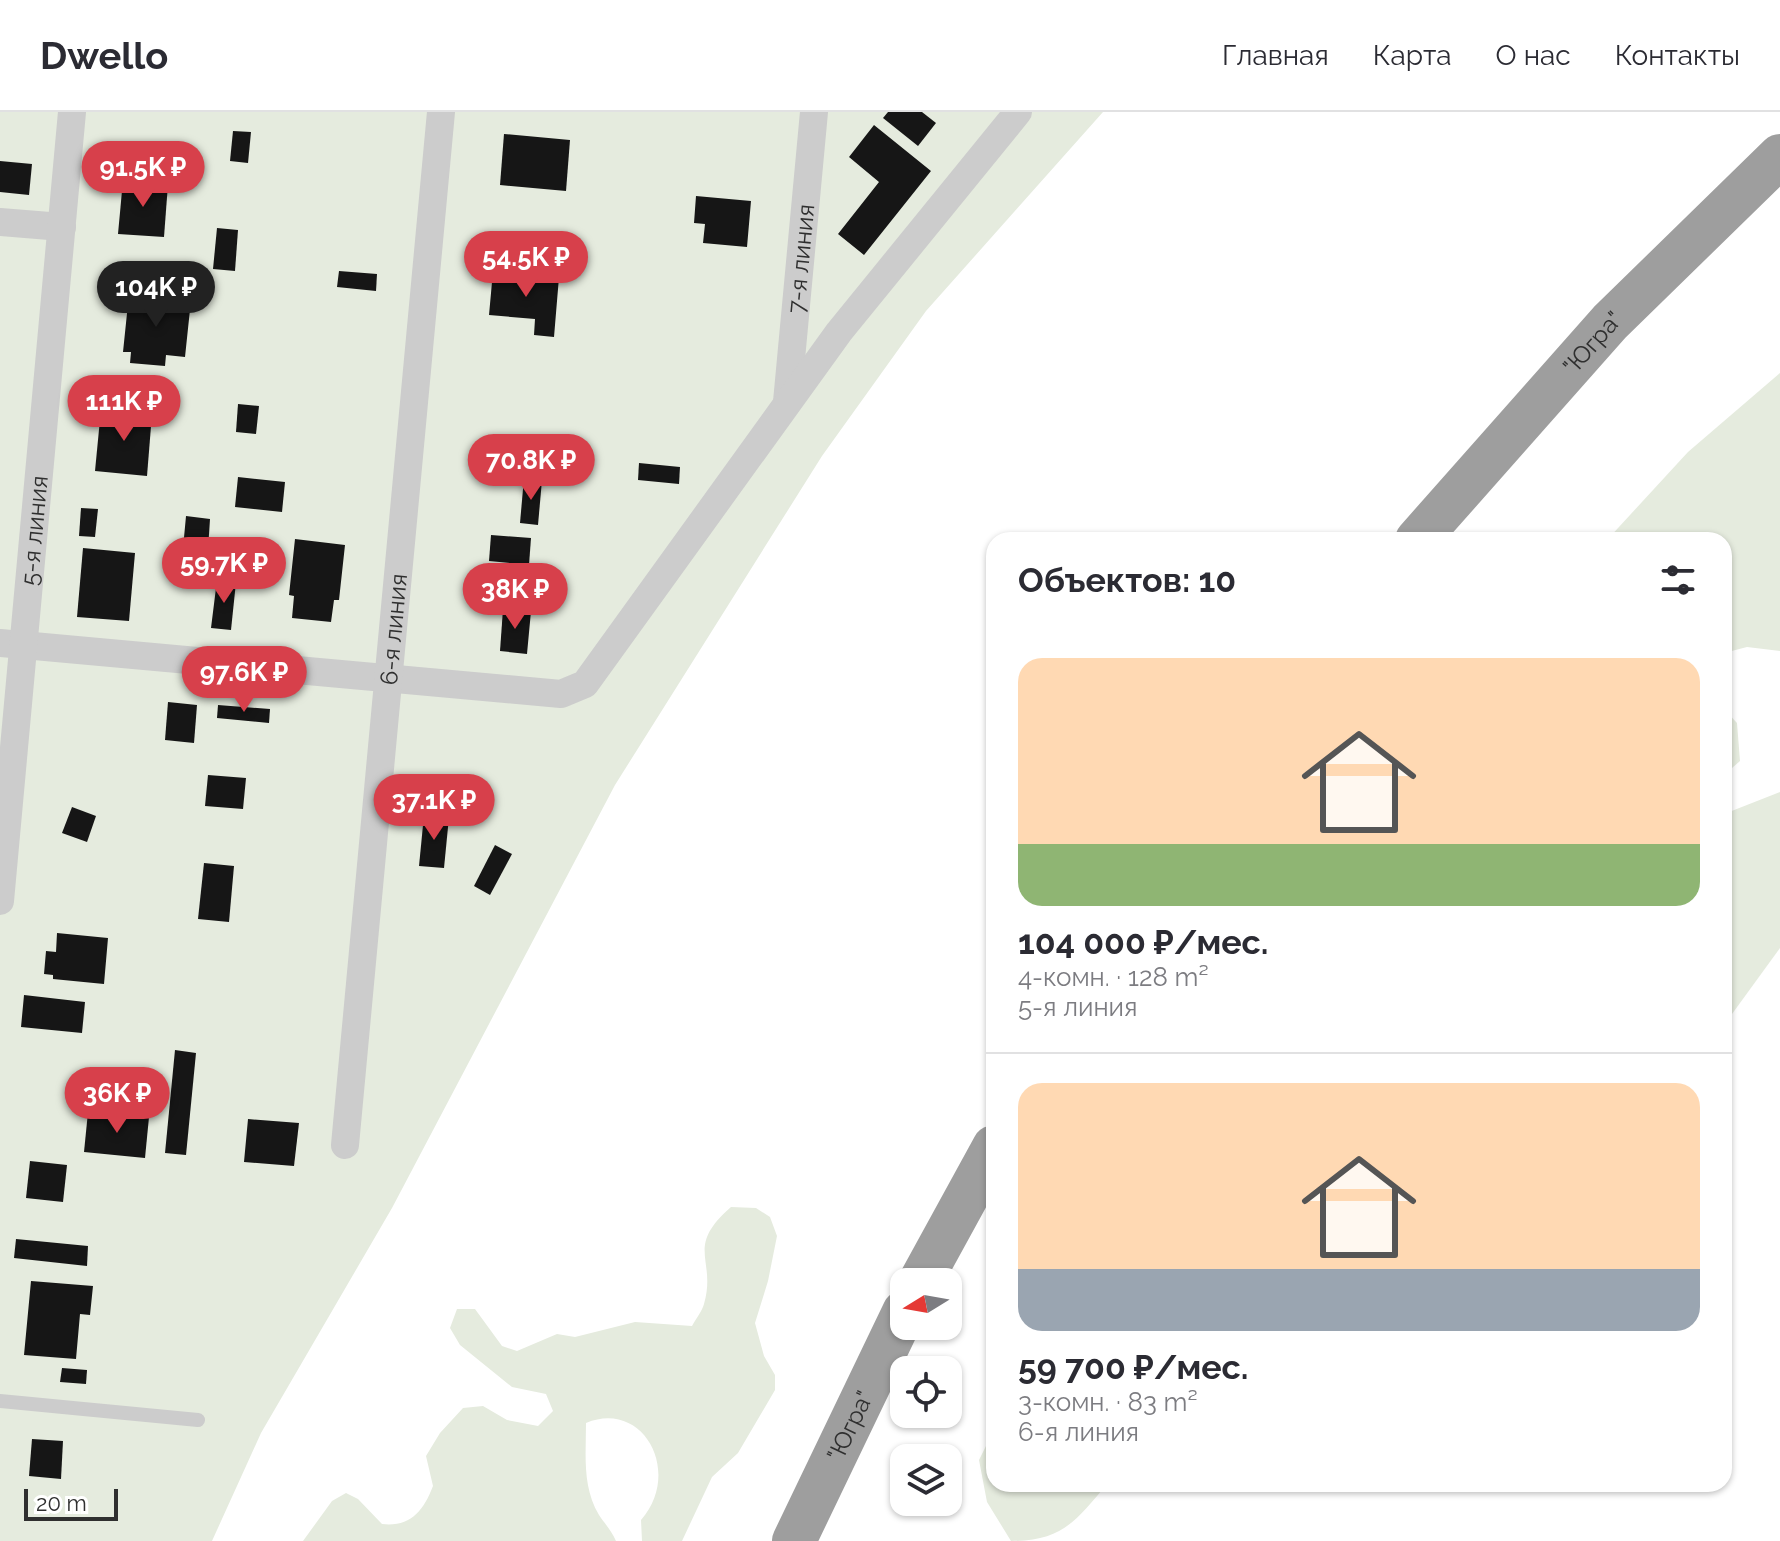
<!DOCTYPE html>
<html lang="ru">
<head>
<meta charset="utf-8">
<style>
  body { margin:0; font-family:Raleway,sans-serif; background:#f7f7f7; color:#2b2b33; height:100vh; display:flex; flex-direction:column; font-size:30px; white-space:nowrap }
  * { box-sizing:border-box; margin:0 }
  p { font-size:26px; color:#7c7c81 }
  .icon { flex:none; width:44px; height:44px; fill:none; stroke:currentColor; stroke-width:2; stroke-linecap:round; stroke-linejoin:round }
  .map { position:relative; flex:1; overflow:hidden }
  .sheet { position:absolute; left:986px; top:420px; width:746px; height:960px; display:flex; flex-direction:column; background:#fff; border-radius:24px; box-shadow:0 2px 6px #0004 }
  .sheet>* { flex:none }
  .needle { width:52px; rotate:259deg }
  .controls { position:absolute; left:890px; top:1156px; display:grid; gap:16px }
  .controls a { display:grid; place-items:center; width:72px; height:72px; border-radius:16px; background:#fff; box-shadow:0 2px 6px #0004; font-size:40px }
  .scale { position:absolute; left:24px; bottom:20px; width:94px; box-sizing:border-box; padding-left:8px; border:4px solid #2f2f2f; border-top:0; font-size:22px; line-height:28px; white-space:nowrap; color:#2f2f2f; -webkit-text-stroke:6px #fff; paint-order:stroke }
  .price { position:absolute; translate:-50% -68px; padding:0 18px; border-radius:28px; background:#d7404b; color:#fff; font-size:26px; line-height:52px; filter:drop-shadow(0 2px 4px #0008) }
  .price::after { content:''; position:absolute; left:50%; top:48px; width:24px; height:18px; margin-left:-12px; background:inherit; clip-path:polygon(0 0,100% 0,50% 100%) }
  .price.on { background:#222; color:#fff }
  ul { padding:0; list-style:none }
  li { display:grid; align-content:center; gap:16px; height:424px; padding:0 32px }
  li+li { border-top:2px solid #e1e1e2 }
  li span { display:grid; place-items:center; height:248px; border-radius:24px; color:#555 }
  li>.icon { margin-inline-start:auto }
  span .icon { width:144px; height:144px; fill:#fffc; stroke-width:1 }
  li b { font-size:34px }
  h2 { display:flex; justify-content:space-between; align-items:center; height:96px; padding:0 32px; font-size:34px }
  header { display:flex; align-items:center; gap:48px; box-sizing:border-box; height:112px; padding:0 40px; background:#fff; border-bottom:2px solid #e1e1e2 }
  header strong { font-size:38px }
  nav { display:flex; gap:44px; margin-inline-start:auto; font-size:28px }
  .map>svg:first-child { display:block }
</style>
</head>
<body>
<header>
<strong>Dwello</strong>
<nav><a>Главная</a><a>Карта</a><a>О нас</a><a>Контакты</a></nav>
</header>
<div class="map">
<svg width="1780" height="1429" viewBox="0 0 1780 1429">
  <rect width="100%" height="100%" fill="#fff"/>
  <!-- green -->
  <g fill="#e5ebde">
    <polygon points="0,0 1103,0 926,199 822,344 615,673 392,1096 261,1321 212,1429 0,1429"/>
    <polygon points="1780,261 1780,539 1747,535 1724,541 1724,428 1607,428 1688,340"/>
    <polygon points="1724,597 1737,611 1740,649 1724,663"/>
    <polygon points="1780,680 1780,836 1724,913 1724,702"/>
    <path d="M731,1095L756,1096L770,1105L777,1124L768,1169L755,1211L764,1244L775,1263V1278L738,1341L712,1365L682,1429H642L641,1408C683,1360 643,1287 586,1311C586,1343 582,1374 599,1403C605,1412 611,1418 616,1429H303L332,1389L346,1381L358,1387L382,1412C410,1415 423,1400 433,1374L426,1344L440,1321L463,1296L483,1294L507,1308L538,1314L553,1299L546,1282L512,1275L460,1233L450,1216L457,1197H475L502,1234L517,1239L557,1222L575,1225L635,1210L692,1214C696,1207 702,1199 704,1192C717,1147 684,1136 731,1095Z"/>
    <path d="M994,1318V1372H1107C1076,1409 1062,1429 1011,1429L987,1390L979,1348Z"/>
  </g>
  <!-- building -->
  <g fill="#161616">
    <polygon points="888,0 922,0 936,11 918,34 883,6"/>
    <polygon points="874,13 931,59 864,143 838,122 879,70 849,45"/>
    <polygon points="233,19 251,20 248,51 230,49"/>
    <polygon points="504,22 570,28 566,79 500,73"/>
    <polygon points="0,49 32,52 29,83 0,80"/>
    <polygon points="123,68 168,72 164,125 118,122"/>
    <polygon points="696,84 751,89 747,135 703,131 705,112 694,111"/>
    <polygon points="217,116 238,118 235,159 213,157"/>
    <polygon points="339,159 377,162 376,179 337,175"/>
    <polygon points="493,159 559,165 554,225 534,223 535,207 489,203"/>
    <polygon points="129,182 191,188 185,245 166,243 165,254 130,251 131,240 123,240"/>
    <polygon points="238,292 259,294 256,322 236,320"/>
    <polygon points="101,297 152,302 147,364 95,359"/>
    <polygon points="639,351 680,355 679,372 638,368"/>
    <polygon points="238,365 285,370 282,400 235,395"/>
    <polygon points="524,366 542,368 538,413 520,411"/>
    <polygon points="81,396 98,397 95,425 79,424"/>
    <polygon points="186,404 210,407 208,438 183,436"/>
    <polygon points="491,423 531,426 529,453 489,449"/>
    <polygon points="295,427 345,433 339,488 334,488 331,510 292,506 294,484 289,483"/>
    <polygon points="83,436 135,441 129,509 77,505"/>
    <polygon points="217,468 236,470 231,518 211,516"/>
    <polygon points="503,497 531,499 527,542 500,539"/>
    <polygon points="168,590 197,593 194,631 165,628"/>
    <polygon points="218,593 270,597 269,611 217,606"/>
    <polygon points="208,663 246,666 243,697 205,694"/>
    <polygon points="72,695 96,704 87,730 62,721"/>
    <polygon points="424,703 449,705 444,756 419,754"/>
    <polygon points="495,733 512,742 490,783 474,774"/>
    <polygon points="204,751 234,754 229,810 198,807"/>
    <polygon points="57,821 108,826 104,872 53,867 53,863 44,862 46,839 56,840"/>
    <polygon points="24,883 85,890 82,921 21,915"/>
    <polygon points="175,938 196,941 186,1043 165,1041"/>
    <polygon points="88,1000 149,1005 145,1046 84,1040"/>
    <polygon points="248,1007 299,1011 294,1054 244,1050"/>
    <polygon points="30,1049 67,1053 63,1090 26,1086"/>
    <polygon points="16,1127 88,1134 87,1154 14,1146"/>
    <polygon points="31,1169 93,1174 90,1203 80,1202 76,1247 24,1243"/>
    <polygon points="62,1256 87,1258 86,1272 60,1270"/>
    <polygon points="32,1327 63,1329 61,1367 29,1364"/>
  </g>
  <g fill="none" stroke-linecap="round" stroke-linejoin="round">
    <!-- service -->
    <polyline stroke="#ccc" stroke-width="14" points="0,1289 198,1308"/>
    <!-- minor -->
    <g stroke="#ccc" stroke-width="28">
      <polyline points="0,110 62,115"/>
      <path id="s1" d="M787,290L814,0"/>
      <polyline points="0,531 561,582 585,572 839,220 1018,0"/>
      <path id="s2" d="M0,789L72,0"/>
      <path id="s3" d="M345,1033L441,0"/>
    </g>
    <!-- trunk -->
    <g stroke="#9e9e9e" stroke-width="44">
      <path id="s4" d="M1417,428L1610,210L1780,44"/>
      <polyline points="920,1170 994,1035"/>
      <path id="s5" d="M794,1429L904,1200"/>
    </g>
  </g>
  <g text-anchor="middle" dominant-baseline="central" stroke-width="8" stroke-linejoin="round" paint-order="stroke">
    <!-- street labels -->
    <g font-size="24" fill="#2f2f2f" stroke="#fff">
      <text stroke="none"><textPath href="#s1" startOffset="144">7-я линия</textPath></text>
      <text stroke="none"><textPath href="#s4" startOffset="264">"Югра"</textPath></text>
      <text stroke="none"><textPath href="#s2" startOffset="372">5-я линия</textPath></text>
      <text stroke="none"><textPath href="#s3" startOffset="518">6-я линия</textPath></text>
      <text stroke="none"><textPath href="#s5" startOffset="128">"Югра"</textPath></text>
    </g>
  </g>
</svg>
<div class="controls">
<a><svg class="needle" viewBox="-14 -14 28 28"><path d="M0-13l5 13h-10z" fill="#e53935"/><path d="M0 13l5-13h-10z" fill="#7c7c81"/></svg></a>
<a><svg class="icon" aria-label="locate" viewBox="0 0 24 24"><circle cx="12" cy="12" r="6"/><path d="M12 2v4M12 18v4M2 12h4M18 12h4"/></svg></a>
<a><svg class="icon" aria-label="layers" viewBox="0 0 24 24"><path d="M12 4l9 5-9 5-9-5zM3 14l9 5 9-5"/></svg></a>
</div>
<div class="scale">20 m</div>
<b class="price" style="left:143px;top:97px">91.5K ₽</b>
<b class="price" style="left:526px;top:187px">54.5K ₽</b>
<b class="price on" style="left:156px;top:217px">104K ₽</b>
<b class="price" style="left:124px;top:331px">111K ₽</b>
<b class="price" style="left:531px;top:390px">70.8K ₽</b>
<b class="price" style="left:224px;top:493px">59.7K ₽</b>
<b class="price" style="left:515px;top:519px">38K ₽</b>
<b class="price" style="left:244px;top:602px">97.6K ₽</b>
<b class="price" style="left:434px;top:730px">37.1K ₽</b>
<b class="price" style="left:117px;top:1023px">36K ₽</b>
<section class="sheet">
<h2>Объектов: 10<svg class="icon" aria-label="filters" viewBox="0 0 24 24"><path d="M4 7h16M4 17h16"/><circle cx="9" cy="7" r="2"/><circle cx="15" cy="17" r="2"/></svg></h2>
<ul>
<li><span style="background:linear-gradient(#ffd9b3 75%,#8fb573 0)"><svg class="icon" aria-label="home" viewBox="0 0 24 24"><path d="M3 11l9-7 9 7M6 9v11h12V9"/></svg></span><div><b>104 000 ₽/мес.</b><p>4-комн. · 128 m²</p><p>5-я линия</p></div></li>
<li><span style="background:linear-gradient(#ffd9b3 75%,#9aa5b1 0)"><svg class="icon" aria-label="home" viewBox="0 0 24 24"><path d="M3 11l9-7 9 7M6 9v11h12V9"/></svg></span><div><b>59 700 ₽/мес.</b><p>3-комн. · 83 m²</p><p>6-я линия</p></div></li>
</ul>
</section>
</div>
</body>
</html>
